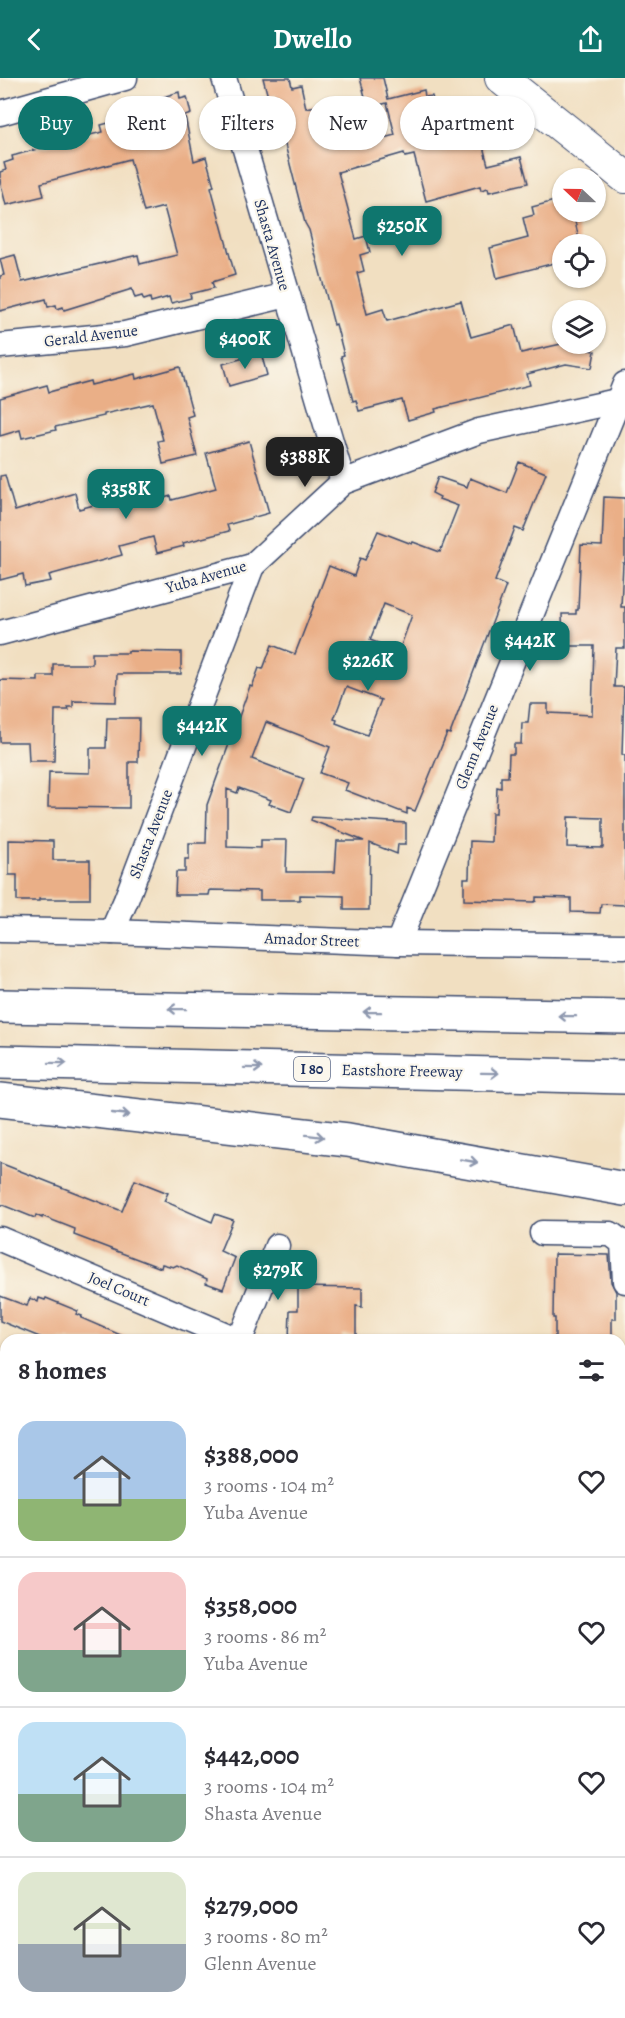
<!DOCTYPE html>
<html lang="en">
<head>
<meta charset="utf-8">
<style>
  body { margin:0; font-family:Alegreya,serif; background:#f7f7f7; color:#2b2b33; height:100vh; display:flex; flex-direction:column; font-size:22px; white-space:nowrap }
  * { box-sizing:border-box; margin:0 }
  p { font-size:20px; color:#7c7c81 }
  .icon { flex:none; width:33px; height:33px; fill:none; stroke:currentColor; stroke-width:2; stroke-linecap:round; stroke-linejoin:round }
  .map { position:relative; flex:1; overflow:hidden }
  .panel { position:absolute; left:0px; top:1256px; width:626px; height:686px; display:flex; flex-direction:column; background:#fff; border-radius:18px 18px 0 0; box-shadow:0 2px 4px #0004 }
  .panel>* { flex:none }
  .top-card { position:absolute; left:18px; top:18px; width:590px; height:54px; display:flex; gap:12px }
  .needle { width:39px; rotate:292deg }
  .tools { position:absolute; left:552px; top:90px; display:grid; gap:12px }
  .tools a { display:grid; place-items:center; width:54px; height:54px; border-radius:50%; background:#fff; box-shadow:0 2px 4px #0004; font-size:30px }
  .price { position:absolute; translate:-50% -51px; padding:0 14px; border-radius:12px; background:#0f766e; color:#fff; font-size:20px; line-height:39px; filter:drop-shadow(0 2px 3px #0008) }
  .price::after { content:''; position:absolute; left:50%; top:36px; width:18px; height:14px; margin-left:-9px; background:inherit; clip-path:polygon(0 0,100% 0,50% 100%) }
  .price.selected { background:#222; color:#fff }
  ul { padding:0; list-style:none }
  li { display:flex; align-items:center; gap:18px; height:150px; padding:0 18px }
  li+li { border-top:2px solid #e1e1e2 }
  li span { display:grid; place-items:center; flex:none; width:168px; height:120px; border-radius:18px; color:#555 }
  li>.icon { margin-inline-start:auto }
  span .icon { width:72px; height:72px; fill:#fffc; stroke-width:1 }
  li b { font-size:26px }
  h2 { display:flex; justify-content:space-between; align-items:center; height:72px; padding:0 18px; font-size:26px }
  .chip { padding:0 21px; border-radius:27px; background:#fff; box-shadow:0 2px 4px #0004; font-size:21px; line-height:54px }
  .chip.selected { background:#0f766e; color:#fff }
  header { display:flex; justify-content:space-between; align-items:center; height:78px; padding:0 18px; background:#0f766e; color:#fff; font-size:27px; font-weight:600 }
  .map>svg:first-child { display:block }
</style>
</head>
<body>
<header><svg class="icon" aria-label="back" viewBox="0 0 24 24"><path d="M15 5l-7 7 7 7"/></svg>Dwello<svg class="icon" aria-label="share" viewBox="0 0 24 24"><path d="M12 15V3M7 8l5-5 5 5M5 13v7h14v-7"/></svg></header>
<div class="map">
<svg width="625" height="1940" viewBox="0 0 625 1940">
  <rect width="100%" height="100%" fill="#fbf7ec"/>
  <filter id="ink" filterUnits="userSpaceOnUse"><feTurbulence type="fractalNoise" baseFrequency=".0167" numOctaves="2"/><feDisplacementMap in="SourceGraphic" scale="12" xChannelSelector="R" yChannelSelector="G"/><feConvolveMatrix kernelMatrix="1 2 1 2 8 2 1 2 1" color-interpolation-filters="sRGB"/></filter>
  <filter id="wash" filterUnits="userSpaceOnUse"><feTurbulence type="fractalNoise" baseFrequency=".008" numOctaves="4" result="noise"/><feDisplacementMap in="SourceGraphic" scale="24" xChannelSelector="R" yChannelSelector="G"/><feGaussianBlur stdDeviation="1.35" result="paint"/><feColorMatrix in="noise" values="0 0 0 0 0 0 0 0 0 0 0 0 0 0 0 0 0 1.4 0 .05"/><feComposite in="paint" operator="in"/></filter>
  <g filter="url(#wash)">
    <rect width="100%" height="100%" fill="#f1dfc1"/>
    <!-- green -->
    <polygon fill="#bbd378" stroke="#6b816b" stroke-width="1.5" points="0,1602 6,1606 6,1653 0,1648"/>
    <g id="blocks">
      <!-- building -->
      <g fill="#eaaf87" fill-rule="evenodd">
        <polygon points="263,0 290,0 292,9 301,7 306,30 336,24 345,59 362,54 369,64 395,57 387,25 368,30 360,0 383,0 388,21 424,12 425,19 432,18 442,57 474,48 476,58 480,57 488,87 521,79 528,105 489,114 488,110 481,112 480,108 426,123 414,77 405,79 404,75 338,94 356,161 366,158 370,174 360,177 364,193 357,195 367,236 383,231 387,243 461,223 471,259 514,247 521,275 561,266 591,266 589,272 595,273 592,290 566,286 527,296 530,307 435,331 436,334 408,342 402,322 359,333 356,322 353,323 341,278 344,277 336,246 334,247 309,152 305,145 281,51 285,50 276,17 268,19"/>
        <polygon points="179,14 180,21 187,19 191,36 185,38 194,83 206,79 214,108 211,109 235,197 212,204 214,210 190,216 191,220 171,225 169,219 151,224 150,220 144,222 142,218 135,220 132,211 64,232 63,229 57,231 56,227 48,229 46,221 0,233 0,198 4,197 0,181 15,177 22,204 138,177 140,186 177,177 164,129 144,134 130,81 41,105 44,118 6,127 0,103 0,94 6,92 4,85 13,82 12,78 16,77 59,65 59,64 103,54 101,47 127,40 124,31"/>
        <polygon points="562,121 562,134 573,134 580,166 562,166 562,183 497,200 490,170 528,160 523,140 534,137 532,129"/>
        <polygon points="261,275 267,297 229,308 223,286"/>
        <polygon points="180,289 193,337 187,339 197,378 163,386 158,363 163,362 153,325 104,336 104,338 55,349 56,352 22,360 20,352 0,358 0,320 47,307 49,314 90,303 91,307 135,296 136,301"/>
        <polygon points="249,363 269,435 227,447 229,453 183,465 184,468 157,475 153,459 119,468 122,477 49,497 51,503 25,508 23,496 0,502 0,398 5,397 15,433 75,415 79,431 127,418 123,403 146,397 153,423 171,418 172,422 216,410 206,375"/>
        <path d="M519,384L546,395L523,453L515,450L495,503L506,508L450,656L447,655L415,733L407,730V736L345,712L348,705L320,695L330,669L266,644L252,681L304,701L291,734L269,726L271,722L239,710L237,715L227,711V769L261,770V762H287L286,794H335L337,763H364L311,742L312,739L406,745V766H398L397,776L370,765L369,832H344V818L300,817V822H260V813L210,812L209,817H175L176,794H185V781H189V765H206L207,727L250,608L252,609L259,590L263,591L272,567L295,576L329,488L354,498L360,480L365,482L378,453L412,466L413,464L440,474L458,428L439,421L440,419L432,415L438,399L467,409L470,400L507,415ZM384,526L412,537L399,573L370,562ZM346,609L381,622L367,657L336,645L337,642L334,641Z"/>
        <path d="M604,419L625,420V485H623L621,529H625V570H616L614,609H624L622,677H625V827L601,826L600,835L571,834V820L536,819V823L534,824L464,822V800H469L470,763L491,764L492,735H496L497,709L501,710V699H508L509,676H514V666H521L522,645H528L530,626H548V635L592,637L594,568H563L562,536H576V532H578L581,467L602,468ZM568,739L603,740V770L567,769Z"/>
        <polygon points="128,573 181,574 181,596 117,596 116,624 73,623 73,629 68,629 69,632 55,632 54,683 29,683 28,664 0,664 0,602 38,603 38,598 53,598 53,586 92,586 92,575 128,575"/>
        <polygon points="107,640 139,640 138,684 129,684 129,730 48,729 49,694 90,695 90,670 106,670"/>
        <polygon points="9,762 53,763 53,782 90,782 90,821 39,821 39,823 17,823 17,797 9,797"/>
        <polygon points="0,1085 122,1133 135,1102 168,1115 164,1123 212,1144 215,1136 233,1142 220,1173 235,1180 223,1211 206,1205 207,1201 177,1187 173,1189 162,1186 161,1190 74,1157 75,1151 42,1138 42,1140 36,1137 35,1140 0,1126"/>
        <polygon points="554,1176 609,1177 611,1204 616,1214 616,1241 612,1241 612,1262 555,1262 555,1240 553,1240"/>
        <polygon points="298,1209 362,1210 362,1229 356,1228 356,1257 342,1257 342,1262 289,1262 290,1232 298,1232"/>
        <polygon points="0,1218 27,1228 30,1220 38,1224 39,1220 45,1222 46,1220 78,1233 76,1236 82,1238 81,1240 132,1262 47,1262 0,1243"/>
      </g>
    </g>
  </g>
  <g filter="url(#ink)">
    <use href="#blocks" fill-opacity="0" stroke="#3b496d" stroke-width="1.5"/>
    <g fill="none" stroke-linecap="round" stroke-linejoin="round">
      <!-- minor casing -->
      <g stroke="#3b496d" stroke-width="27">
        <g id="minor">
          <polyline points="224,0 343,404"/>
          <polyline points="0,35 125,0"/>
          <polyline points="0,268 125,256 287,217"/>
          <polyline points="0,555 252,488 343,404 479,353 617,323 625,323"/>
          <polyline points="0,852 112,854 398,865 625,868"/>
          <polyline points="112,854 126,822 252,488"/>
          <polyline points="398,865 625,306"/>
          <polyline points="542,1155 611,1156 623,1165 625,1203"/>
          <polyline points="0,1161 238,1262"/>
          <polyline points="240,1262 277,1168"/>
          <polyline points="620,1445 625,1445"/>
          <polyline points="0,1446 6,1450"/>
          <polyline points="620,1715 625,1716"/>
          <polyline points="0,1722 6,1718"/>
          <polyline points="0,1892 6,1877"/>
        </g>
      </g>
      <!-- major casing -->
      <g stroke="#3b496d" stroke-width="34">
        <polyline id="major" points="501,0 625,99"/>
      </g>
      <!-- highway casing -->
      <g stroke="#3b496d" stroke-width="36">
        <g id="highway">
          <polyline points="0,928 625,939"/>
          <polyline points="0,984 625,999"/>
          <polyline points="0,1022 348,1062 625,1111"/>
        </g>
      </g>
      <!-- minor -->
      <use href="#minor" stroke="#fff" stroke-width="24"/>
      <!-- major -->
      <use href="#major" stroke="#fff" stroke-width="32"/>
      <!-- highway -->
      <use href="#highway" stroke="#fff" stroke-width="33"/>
    </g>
    <!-- one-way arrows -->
    <defs><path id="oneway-shaft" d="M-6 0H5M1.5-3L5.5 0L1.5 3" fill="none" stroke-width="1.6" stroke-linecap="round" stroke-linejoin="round" transform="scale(1.5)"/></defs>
    <g stroke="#8d97ae">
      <use href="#oneway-shaft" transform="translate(177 931) rotate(-179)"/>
      <use href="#oneway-shaft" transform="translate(372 934) rotate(-179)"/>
      <use href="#oneway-shaft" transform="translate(567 938) rotate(-179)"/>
      <use href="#oneway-shaft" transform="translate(58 985) rotate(1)"/>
      <use href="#oneway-shaft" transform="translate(253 990) rotate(1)"/>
      <use href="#oneway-shaft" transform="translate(490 995) rotate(1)"/>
      <use href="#oneway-shaft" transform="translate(121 1036) rotate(6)"/>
      <use href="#oneway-shaft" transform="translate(315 1058) rotate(7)"/>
      <use href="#oneway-shaft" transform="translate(469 1083) rotate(10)"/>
    </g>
  </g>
  <g text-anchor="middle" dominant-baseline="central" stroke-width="4.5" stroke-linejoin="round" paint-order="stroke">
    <!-- shield labels -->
    <rect fill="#fbf7ec" stroke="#5e6b89" stroke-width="1.5" x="294" y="979" width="36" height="24" rx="4.5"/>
    <g font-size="15" font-weight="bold" fill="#1b2f5e">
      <text x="312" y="991">I 80</text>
    </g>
    <!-- street labels -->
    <g font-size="16" fill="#1b2f5e" stroke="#fbf7ec">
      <text transform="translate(272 167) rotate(74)">Shasta Avenue</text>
      <text transform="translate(91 258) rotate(-7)">Gerald Avenue</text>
      <text transform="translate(206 499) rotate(-16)">Yuba Avenue</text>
      <text transform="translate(477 669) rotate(-68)">Glenn Avenue</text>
      <text transform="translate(151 756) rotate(-69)">Shasta Avenue</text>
      <text transform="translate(312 862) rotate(2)">Amador Street</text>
      <text transform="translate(402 993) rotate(1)">Eastshore Freeway</text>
      <text transform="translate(119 1211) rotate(23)">Joel Court</text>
    </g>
  </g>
</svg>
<div class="tools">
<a><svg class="needle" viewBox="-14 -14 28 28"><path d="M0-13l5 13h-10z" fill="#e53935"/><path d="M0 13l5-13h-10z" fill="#7c7c81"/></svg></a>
<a><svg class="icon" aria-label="locate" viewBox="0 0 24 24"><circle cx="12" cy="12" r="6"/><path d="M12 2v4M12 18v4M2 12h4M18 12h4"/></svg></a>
<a><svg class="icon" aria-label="layers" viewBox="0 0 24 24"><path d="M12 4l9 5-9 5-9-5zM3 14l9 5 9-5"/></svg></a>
</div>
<b class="price" style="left:402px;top:179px">$250K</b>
<b class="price" style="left:245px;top:292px">$400K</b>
<b class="price selected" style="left:305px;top:410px">$388K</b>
<b class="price" style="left:126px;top:442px">$358K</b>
<b class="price" style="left:530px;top:594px">$442K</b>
<b class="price" style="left:368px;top:614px">$226K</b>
<b class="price" style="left:202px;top:679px">$442K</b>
<b class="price" style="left:278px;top:1223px">$279K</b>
<div class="top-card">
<a class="chip selected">Buy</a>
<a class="chip">Rent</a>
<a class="chip">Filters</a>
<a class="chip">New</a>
<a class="chip">Apartment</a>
</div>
<section class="panel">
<h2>8 homes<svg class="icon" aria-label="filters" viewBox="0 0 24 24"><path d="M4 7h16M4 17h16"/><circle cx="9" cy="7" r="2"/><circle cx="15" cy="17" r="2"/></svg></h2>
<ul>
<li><span style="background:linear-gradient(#a9c7e8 65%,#8fb573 0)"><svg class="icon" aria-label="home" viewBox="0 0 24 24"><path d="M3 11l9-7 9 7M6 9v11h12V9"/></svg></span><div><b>$388,000</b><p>3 rooms · 104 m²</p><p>Yuba Avenue</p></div><svg class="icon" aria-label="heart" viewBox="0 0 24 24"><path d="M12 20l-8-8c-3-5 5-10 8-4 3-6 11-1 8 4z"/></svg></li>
<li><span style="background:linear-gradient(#f6c9c9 65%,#7fa58c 0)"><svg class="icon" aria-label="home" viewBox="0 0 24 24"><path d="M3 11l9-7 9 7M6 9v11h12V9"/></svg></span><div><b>$358,000</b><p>3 rooms · 86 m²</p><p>Yuba Avenue</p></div><svg class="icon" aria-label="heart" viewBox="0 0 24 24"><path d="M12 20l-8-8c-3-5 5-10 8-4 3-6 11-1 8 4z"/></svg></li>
<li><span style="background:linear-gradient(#bfe0f5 60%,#7fa58c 0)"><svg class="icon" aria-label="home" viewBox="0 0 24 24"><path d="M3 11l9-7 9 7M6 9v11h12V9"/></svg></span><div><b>$442,000</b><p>3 rooms · 104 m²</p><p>Shasta Avenue</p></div><svg class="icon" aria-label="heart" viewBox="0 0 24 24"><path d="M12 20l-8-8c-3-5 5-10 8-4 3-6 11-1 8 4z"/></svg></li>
<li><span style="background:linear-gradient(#dfe7d0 60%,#9aa5b1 0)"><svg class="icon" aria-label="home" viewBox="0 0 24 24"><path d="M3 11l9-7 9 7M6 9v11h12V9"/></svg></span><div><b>$279,000</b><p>3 rooms · 80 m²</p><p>Glenn Avenue</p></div><svg class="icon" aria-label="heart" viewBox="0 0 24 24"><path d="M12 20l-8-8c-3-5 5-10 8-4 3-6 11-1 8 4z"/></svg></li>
</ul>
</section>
</div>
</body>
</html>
